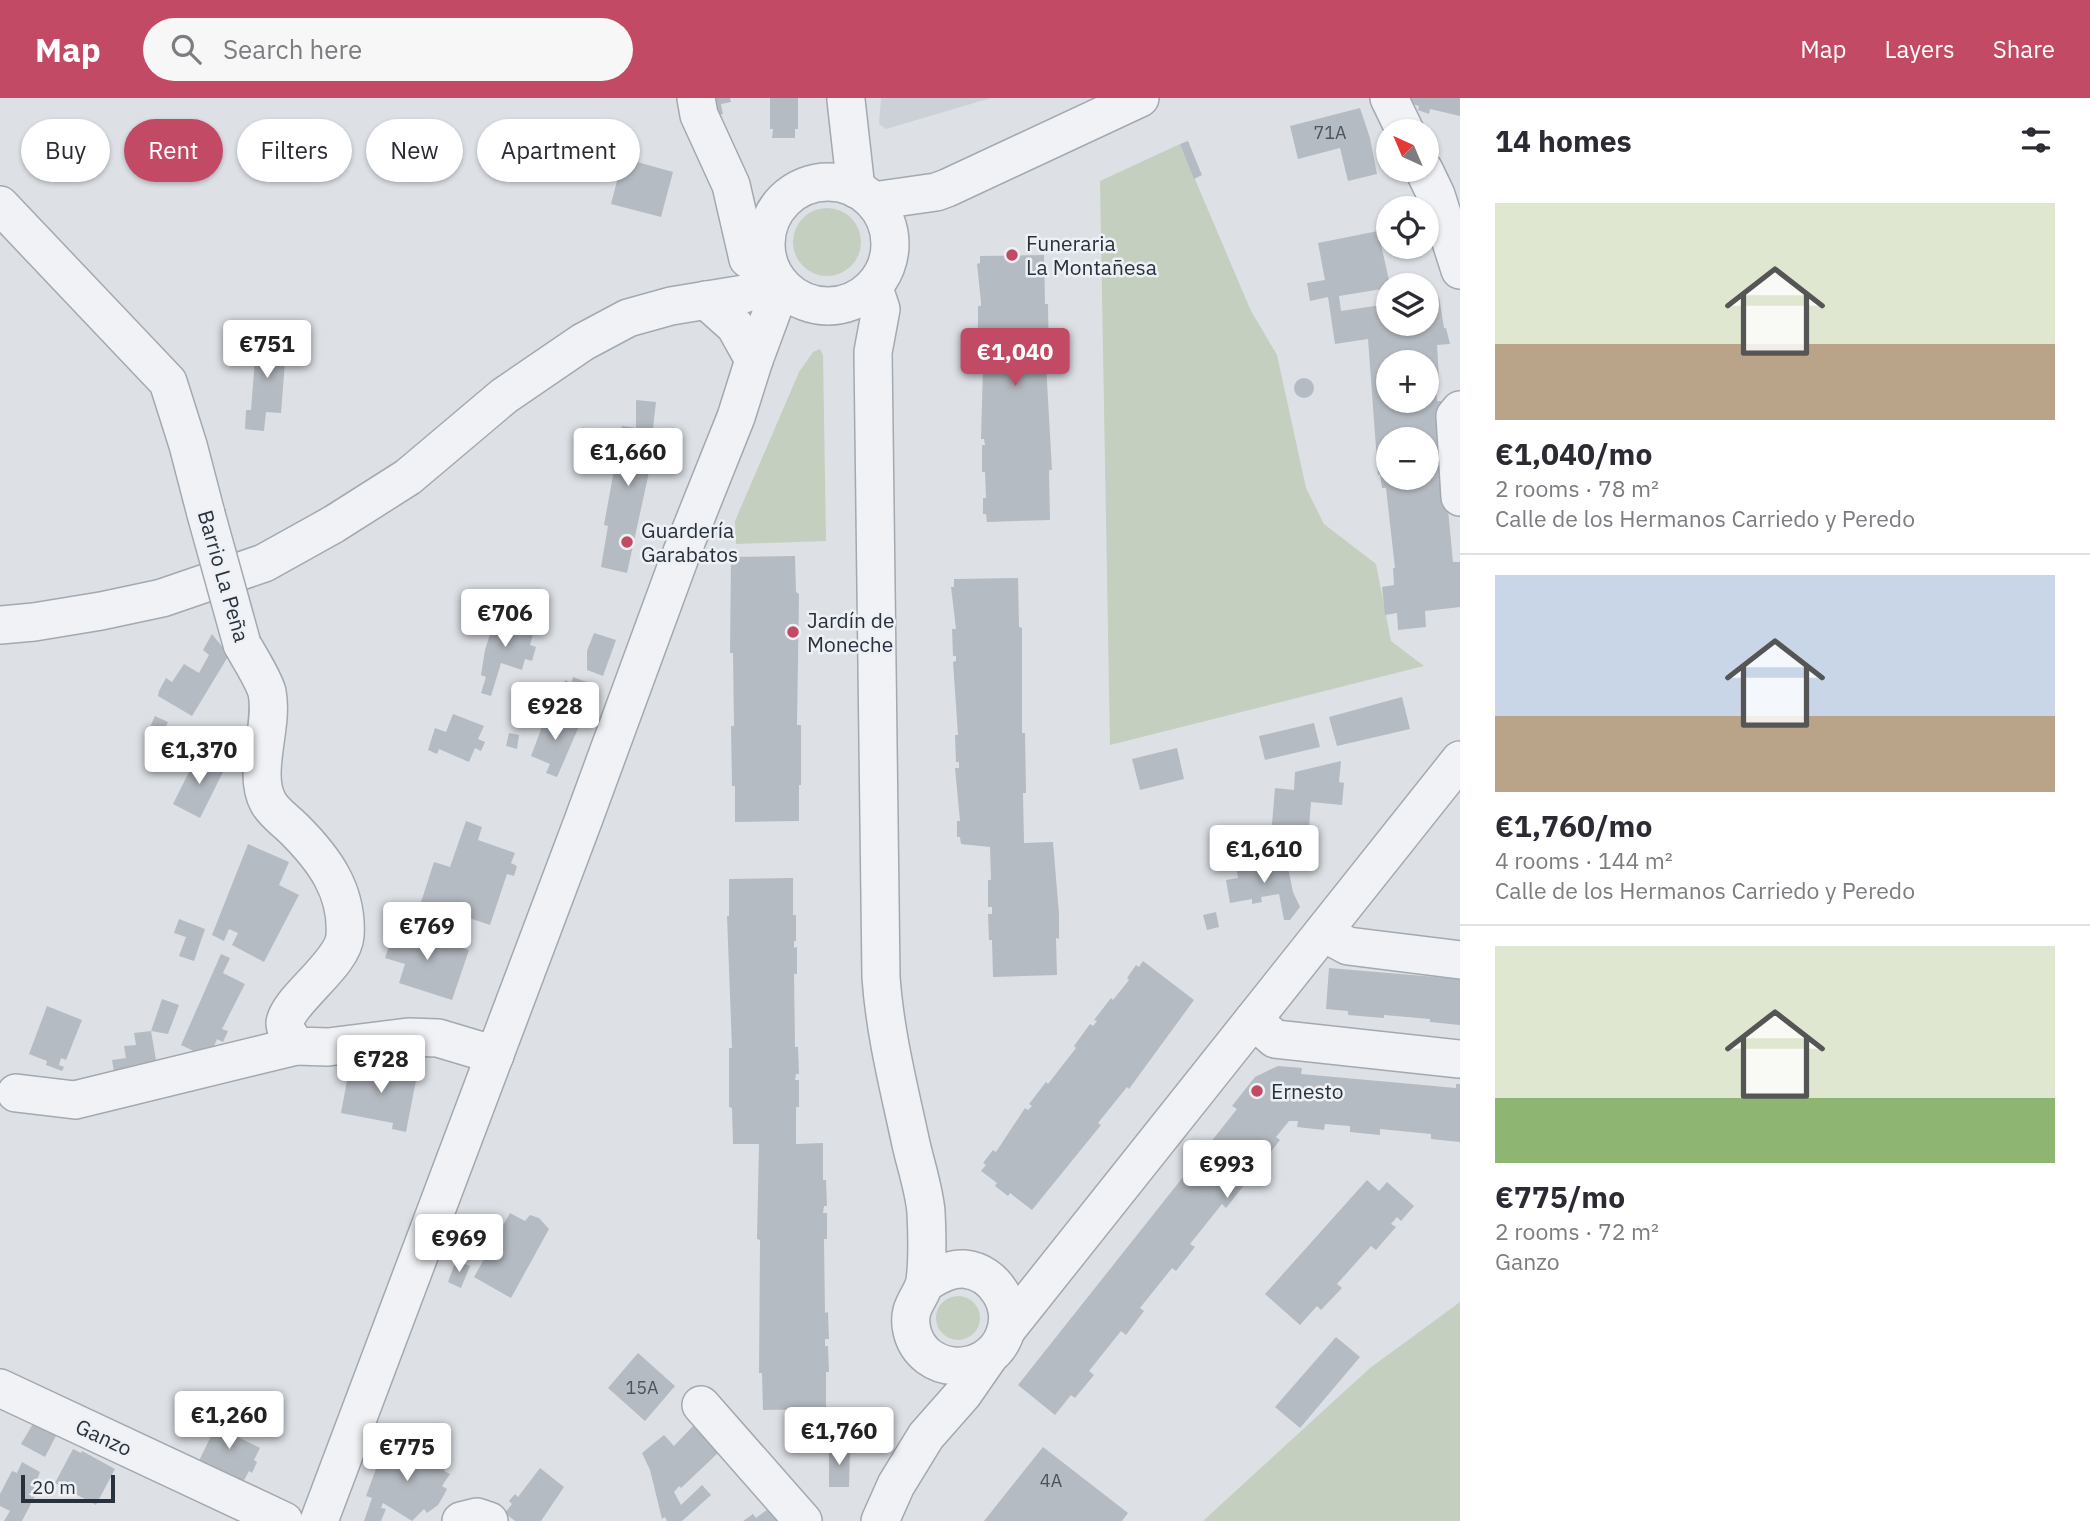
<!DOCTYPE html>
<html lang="en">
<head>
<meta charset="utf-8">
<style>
  body { margin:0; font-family:"IBM Plex Sans",sans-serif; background:#f7f7f7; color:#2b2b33; height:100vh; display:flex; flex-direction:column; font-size:26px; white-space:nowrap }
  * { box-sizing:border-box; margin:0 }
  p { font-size:23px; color:#7c7c81 }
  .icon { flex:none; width:38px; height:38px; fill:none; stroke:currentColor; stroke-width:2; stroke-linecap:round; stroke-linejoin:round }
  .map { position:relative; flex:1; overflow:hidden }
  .panel { display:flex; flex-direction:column; background:#fff; width:630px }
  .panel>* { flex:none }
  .banner { position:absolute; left:21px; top:21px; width:665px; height:63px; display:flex; gap:14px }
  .needle { width:46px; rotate:316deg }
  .controls { position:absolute; left:1376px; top:21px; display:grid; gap:14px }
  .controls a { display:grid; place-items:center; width:63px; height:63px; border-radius:50%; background:#fff; box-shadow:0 2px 5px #0004; font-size:35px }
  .scale { position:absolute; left:21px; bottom:18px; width:94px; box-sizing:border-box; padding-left:7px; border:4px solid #28313c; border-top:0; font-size:19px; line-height:24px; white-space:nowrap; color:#28313c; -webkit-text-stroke:5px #edf0f4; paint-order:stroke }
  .price { position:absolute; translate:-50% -60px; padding:0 16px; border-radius:7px; background:#fff; color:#222; font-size:23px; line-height:46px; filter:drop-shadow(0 2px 4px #0008) }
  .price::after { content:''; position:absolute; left:50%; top:42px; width:21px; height:16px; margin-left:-10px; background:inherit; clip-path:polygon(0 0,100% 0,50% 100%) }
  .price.on { background:#c34a65; color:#fff }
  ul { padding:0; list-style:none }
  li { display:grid; align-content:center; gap:14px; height:371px; padding:0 35px }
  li+li { border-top:2px solid #e1e1e2 }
  li span { display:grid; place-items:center; height:217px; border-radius:0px; color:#555 }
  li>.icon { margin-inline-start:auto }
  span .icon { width:126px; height:126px; fill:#fffc; stroke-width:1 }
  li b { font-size:30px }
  h2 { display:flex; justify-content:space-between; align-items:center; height:84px; padding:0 35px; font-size:30px }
  .pill { padding:0 24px; border-radius:32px; background:#fff; box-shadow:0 2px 5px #0004; font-size:24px; line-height:63px }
  .pill.on { background:#c34a65; color:#fff }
  header { display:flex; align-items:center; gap:42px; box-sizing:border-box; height:98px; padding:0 35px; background:#c34a65; color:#fff }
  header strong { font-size:33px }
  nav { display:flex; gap:38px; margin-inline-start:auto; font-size:24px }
  .search { width:490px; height:63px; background:#f7f7f7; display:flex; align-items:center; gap:18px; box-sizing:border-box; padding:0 24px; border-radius:38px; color:#7c7c81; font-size:26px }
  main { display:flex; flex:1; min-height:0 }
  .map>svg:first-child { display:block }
</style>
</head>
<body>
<header>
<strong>Map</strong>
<div class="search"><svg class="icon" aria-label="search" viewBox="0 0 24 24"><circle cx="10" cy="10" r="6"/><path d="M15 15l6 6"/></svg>Search here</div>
<nav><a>Map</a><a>Layers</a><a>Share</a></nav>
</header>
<main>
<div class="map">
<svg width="1460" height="1423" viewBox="0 0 1460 1423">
  <rect width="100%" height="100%" fill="#dde1e6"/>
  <!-- built -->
  <polygon fill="#ccd1d8" points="881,0 991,0 886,31 879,26"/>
  <!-- green -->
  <g fill="#c4cfbf">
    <polygon points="1180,46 1251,213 1277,257 1306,390 1324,426 1376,466 1391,543 1424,568 1110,647 1100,83"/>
    <circle cx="827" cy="144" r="34"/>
    <polygon points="820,251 823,257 826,443 736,446 735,423 799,274 813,254"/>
    <circle cx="958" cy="1220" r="22"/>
    <polygon points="1460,1204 1460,1423 1203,1423 1370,1270"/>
  </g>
  <!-- building -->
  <g fill="#b5bbc2" fill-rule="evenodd">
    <polygon points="706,0 730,0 731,4 721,6 723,16 710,18"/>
    <polygon points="770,0 798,0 798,31 795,31 795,40 772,40 773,31 770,31"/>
    <polygon points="1403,0 1460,0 1460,18 1430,11 1429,16 1418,12 1419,8 1402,3"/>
    <polygon points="1360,10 1370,40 1377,76 1348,83 1340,50 1298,61 1290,28"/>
    <polygon points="344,31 348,57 325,60 322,33"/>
    <polygon points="1188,43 1202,77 1194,81 1180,46"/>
    <polygon points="623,60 673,74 661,119 611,106"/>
    <path d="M1378,133L1390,187H1388V190L1339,198L1341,213L1388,206V226H1426V201L1439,199L1444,230H1446L1450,246L1437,247L1439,280H1435L1437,303H1441L1447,370H1444L1453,464H1460V509L1425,513L1426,529L1398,532L1397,515L1385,517L1382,489L1394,487L1393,470H1395L1386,390H1382L1380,376L1378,377L1368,241L1335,246L1328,199L1310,203L1307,185L1325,182L1318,145ZM1388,264H1426V303H1388ZM1388,341H1426V380H1388Z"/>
    <polygon points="1044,157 1045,206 1048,206 1049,266 1046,266 1052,372 1049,372 1050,422 987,424 986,416 983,416 983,400 986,400 985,374 982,374 982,347 985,347 984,341 981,341 983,268 979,267 979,241 982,241 982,235 978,235 978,208 981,208 981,204 977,166 980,165 980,158"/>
    <polygon points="257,235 287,238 281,315 266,314 264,333 245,331 246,312 251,312"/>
    <circle cx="1304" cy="290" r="10"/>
    <polygon points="636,302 656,304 649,364 651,365 627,475 601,469 608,428 604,427 622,328 636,330"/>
    <polygon points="795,458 796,494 799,496 797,627 801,627 801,687 799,687 799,723 735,724 735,688 732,688 731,628 734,628 733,555 730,555 731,459"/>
    <polygon points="1018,480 1019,529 1022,530 1022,635 1025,635 1026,695 1023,695 1024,745 1053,744 1059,816 1059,841 1056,840 1057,877 993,879 992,842 989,842 988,816 992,816 992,809 988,809 988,782 991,782 990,749 961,746 960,739 957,739 957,723 960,723 955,670 959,670 959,664 956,664 955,637 958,637 953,564 956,563 956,558 953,558 952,531 956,531 951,489 954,489 954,481"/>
    <polygon points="498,511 516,514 511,529 533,536 530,547 536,549 532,563 525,561 522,572 501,565 491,598 481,595 486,579 481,577 485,552"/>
    <polygon points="594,535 616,542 603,578 587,572 587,553"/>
    <polygon points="212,536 229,557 192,618 158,598 159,593 166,580 172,584 184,566 199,575 209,557 203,552"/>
    <polygon points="573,579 592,586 582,614 557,605 565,582 571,585"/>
    <polygon points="1402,599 1410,631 1337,648 1329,619"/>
    <polygon points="548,613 580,626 557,679 546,675 550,666 531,658"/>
    <polygon points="453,616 484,628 478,641 485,644 481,653 475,650 469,664 439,651 437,656 428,652 435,630 446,634"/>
    <polygon points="155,618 168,624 159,643 146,638"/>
    <polygon points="1314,625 1320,649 1265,662 1259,638"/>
    <polygon points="509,635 519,637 517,651 506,648"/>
    <polygon points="1177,650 1184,681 1140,692 1132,661"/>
    <polygon points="198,656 225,670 200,720 173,706"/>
    <polygon points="1341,663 1339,684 1344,685 1342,707 1311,704 1307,754 1270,750 1275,690 1294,692 1295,674"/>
    <polygon points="466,723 482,729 478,742 515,755 511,765 517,768 514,778 507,776 490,827 421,804 434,764 450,769"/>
    <polygon points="248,746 289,764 279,787 299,797 264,864 232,847 238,835 229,831 224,843 212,837"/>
    <polygon points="1286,760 1293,794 1300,809 1290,822 1284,822 1279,796 1261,799 1262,804 1252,806 1252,801 1230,805 1226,782 1238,780 1236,768"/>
    <polygon points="793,780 793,817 796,817 796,843 794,843 794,850 797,849 797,876 794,876 795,949 798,949 799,976 796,976 795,982 799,982 799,1009 796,1009 796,1046 823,1045 823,1082 826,1082 827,1108 824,1108 823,1115 827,1115 827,1141 824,1141 825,1215 828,1214 829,1241 825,1241 825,1248 828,1248 829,1274 826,1274 826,1311 763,1312 762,1275 759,1275 760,1142 757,1141 759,1046 733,1046 732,1010 729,1009 729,950 732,950 727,818 729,818 729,781"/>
    <polygon points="1216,814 1219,829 1207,832 1203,817"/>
    <polygon points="179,821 205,831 194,863 179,858 186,839 174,835"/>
    <polygon points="396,828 469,852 452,902 399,885 405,866 385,860"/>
    <polygon points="221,856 230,860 223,875 245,886 222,931 228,933 223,944 217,941 211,955 200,956 181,947"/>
    <polygon points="1143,863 1194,902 1129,991 1127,989 1098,1025 1101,1027 1032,1112 1010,1095 1008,1098 995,1088 997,1085 981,1073 986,1067 983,1065 993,1052 996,1054 1025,1010 1028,1012 1032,1008 1029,1006 1046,984 1048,986 1076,950 1074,948 1090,926 1093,928 1097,923 1094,922 1111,900 1113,902 1129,882 1127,880 1136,867 1139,869"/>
    <polygon points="1329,870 1460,881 1460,927 1430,924 1430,921 1384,917 1384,920 1348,917 1348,913 1326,911"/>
    <polygon points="162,901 179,907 168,936 151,933"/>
    <polygon points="47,908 82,922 66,962 61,960 59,967 64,969 62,973 46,967 47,963 29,956"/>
    <polygon points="151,933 157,968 115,980 112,962 126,960 124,948 136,947 134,935"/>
    <polygon points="393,968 414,972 417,977 406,1034 392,1031 393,1025 341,1015 348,977"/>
    <polygon points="1278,968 1302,970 1301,976 1456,990 1456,986 1460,986 1460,1044 1431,1041 1431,1036 1380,1031 1380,1037 1350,1034 1350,1028 1325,1026 1324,1032 1297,1029 1298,1023 1289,1023 1276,1039 1280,1042 1261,1066 1256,1062 1241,1083 1245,1086 1226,1110 1222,1106 1190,1146 1195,1149 1176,1173 1172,1170 1140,1210 1144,1213 1126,1237 1121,1233 1089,1273 1094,1277 1075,1300 1071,1297 1055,1317 1018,1287 1237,1011 1232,1008 1255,979"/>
    <polygon points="1367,1082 1379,1093 1387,1084 1414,1108 1401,1123 1397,1119 1391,1126 1396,1129 1376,1152 1371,1148 1337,1186 1342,1190 1321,1212 1317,1208 1300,1227 1265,1196"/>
    <polygon points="510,1115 525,1123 530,1117 539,1120 549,1131 511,1200 474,1179"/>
    <polygon points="456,1162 470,1168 461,1190 448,1184"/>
    <polygon points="1336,1239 1360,1259 1300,1330 1275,1309"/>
    <polygon points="638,1255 675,1288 645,1323 608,1290"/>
    <polygon points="226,1307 237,1312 226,1333 260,1350 254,1362 257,1364 252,1375 249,1373 242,1386 198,1365"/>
    <polygon points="34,1324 58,1334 45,1359 21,1346"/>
    <polygon points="693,1328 719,1354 681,1390 679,1388 674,1394 681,1407 702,1387 711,1397 682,1423 667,1423 665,1419 662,1421 650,1372 642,1355 664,1337 674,1348"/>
    <polygon points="386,1344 403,1354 404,1351 423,1361 430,1349 450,1361 444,1373 450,1376 442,1388 447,1391 445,1395 438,1407 427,1415 424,1411 412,1423 383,1405 381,1410 386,1411 381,1423 364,1423 372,1400 366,1398"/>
    <polygon points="829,1349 850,1349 849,1389 829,1389"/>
    <polygon points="1043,1349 1128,1415 1122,1423 984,1423"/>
    <polygon points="73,1351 81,1355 82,1353 115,1371 96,1407 55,1385"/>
    <polygon points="22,1364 40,1374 32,1395 36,1396 22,1423 4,1423 10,1413 0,1408 0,1396 12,1373 17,1375"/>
    <polygon points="540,1370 564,1389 541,1423 515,1423 505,1415 512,1406 509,1403 515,1396 518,1399"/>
    <polygon points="768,1411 777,1423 743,1423 753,1416 756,1420"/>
  </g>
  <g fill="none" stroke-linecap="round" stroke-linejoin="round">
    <!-- street casing -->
    <g stroke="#a3a9b0" stroke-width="40">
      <g id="street">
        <polyline points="696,0 699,17 731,87 748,161"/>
        <polyline points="1389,0 1405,33"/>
        <polyline points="846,2 856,91"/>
        <polyline points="1424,72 1436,97 1460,172"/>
        <circle cx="828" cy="146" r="62"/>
        <polyline points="873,103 936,94 947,90 1140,0"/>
        <polyline points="0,107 168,284 188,347 206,416"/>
        <path d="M874,190L881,211L873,254L881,879C885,936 899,990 911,1046C916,1068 924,1091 926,1114C927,1135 928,1161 925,1183C922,1200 906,1208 912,1233C923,1278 987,1280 1004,1238C1016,1209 996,1174 964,1171C949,1170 937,1178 925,1185"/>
        <polyline points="706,202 735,228 754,262"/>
        <polyline points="1460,312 1455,318 1460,399"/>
        <polyline points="0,527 34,524 101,513 162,500 264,465 334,426 408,379 504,298 583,244 628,220 671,208 744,196 777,183"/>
        <path d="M242,546C249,559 263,580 267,594C274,628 252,674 268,704C273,714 286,723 294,731C324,761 348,793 345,838C343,866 288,902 285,925C285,933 292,941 296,948L328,949L408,939L438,940L495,957"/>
        <polyline points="1324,835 1348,848 1460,862"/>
        <polyline points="1253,922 1275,941 1460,961"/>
        <polyline points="16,995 75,1002 296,948"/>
        <polyline points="1008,1230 1460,662"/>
        <polyline points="0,1290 284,1423"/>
        <polyline points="701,1307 803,1423"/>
        <polyline points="319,1423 583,723 680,459 736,319 754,262 781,189"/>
        <polyline points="461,1423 477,1419 489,1423"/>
        <polyline points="880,1423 896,1387 926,1338 963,1296 988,1260"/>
      </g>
    </g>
    <!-- street -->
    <use href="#street" stroke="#f0f2f5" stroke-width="37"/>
    <!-- street-bridge casing -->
    <g stroke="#a3a9b0" stroke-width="40" stroke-linecap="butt">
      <polyline id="street-bridge" points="206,416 242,546"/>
    </g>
    <!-- street-bridge -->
    <use href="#street-bridge" stroke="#f0f2f5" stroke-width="37"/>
  </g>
  <!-- markers -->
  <g fill="#c34a65" stroke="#edf0f4" stroke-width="2.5">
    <circle cx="1012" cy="157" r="7"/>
    <circle cx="627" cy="444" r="7"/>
    <circle cx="793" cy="534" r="7"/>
    <circle cx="1257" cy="993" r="7"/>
  </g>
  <g text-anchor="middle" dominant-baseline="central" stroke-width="5" stroke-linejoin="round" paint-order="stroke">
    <!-- number labels -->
    <g font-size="18" fill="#4b545e">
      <text x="1330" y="34">71A</text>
      <text x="642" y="1289">15A</text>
      <text x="1051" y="1382">4A</text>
    </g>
    <!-- poi labels -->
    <g font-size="21" fill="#28313c" stroke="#edf0f4" text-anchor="start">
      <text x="1026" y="145">Funeraria<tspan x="1026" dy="24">La Montañesa</tspan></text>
      <text x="641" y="432">Guardería<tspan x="641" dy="24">Garabatos</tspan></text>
      <text x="807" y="522">Jardín de<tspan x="807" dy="24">Moneche</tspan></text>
      <text x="1271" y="993">Ernesto</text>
    </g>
    <!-- street labels -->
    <g font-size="21" fill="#28313c" stroke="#edf0f4">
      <text transform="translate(224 478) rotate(74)">Barrio La Peña</text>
      <text transform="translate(104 1339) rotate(25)">Ganzo</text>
    </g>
  </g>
</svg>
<div class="controls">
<a><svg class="needle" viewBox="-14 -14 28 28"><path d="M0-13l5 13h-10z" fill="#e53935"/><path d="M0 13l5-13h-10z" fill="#7c7c81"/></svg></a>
<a><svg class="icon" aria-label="locate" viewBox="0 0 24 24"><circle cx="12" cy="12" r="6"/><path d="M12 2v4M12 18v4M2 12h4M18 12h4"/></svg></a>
<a><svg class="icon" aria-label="layers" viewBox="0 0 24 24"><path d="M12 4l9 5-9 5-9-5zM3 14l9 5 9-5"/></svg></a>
<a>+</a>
<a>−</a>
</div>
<div class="scale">20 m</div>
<b class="price" style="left:267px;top:282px">€751</b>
<b class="price on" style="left:1015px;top:290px">€1,040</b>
<b class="price" style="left:628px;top:390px">€1,660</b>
<b class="price" style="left:505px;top:551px">€706</b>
<b class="price" style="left:555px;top:644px">€928</b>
<b class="price" style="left:199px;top:688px">€1,370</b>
<b class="price" style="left:1264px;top:787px">€1,610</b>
<b class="price" style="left:427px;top:864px">€769</b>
<b class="price" style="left:381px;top:997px">€728</b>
<b class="price" style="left:1227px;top:1102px">€993</b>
<b class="price" style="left:459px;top:1176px">€969</b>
<b class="price" style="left:229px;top:1353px">€1,260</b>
<b class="price" style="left:839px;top:1369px">€1,760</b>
<b class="price" style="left:407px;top:1385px">€775</b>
<div class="banner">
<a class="pill">Buy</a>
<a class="pill on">Rent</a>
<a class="pill">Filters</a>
<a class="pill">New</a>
<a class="pill">Apartment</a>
</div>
</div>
<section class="panel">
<h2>14 homes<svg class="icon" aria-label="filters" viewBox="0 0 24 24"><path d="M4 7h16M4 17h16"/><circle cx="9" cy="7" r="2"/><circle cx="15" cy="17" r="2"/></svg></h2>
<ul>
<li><span style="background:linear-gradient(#dfe7d0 65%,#b9a48a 0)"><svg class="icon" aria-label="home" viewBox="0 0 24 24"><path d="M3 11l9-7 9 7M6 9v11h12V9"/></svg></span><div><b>€1,040/mo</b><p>2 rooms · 78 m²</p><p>Calle de los Hermanos Carriedo y Peredo</p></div></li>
<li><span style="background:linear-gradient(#c9d6e8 65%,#b9a48a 0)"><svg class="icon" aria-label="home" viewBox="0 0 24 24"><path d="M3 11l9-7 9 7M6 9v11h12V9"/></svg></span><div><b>€1,760/mo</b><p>4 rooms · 144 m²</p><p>Calle de los Hermanos Carriedo y Peredo</p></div></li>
<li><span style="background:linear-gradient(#dfe7d0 70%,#8fb573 0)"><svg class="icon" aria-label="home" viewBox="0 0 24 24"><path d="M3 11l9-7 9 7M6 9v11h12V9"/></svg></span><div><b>€775/mo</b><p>2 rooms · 72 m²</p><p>Ganzo</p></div></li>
</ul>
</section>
</main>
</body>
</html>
